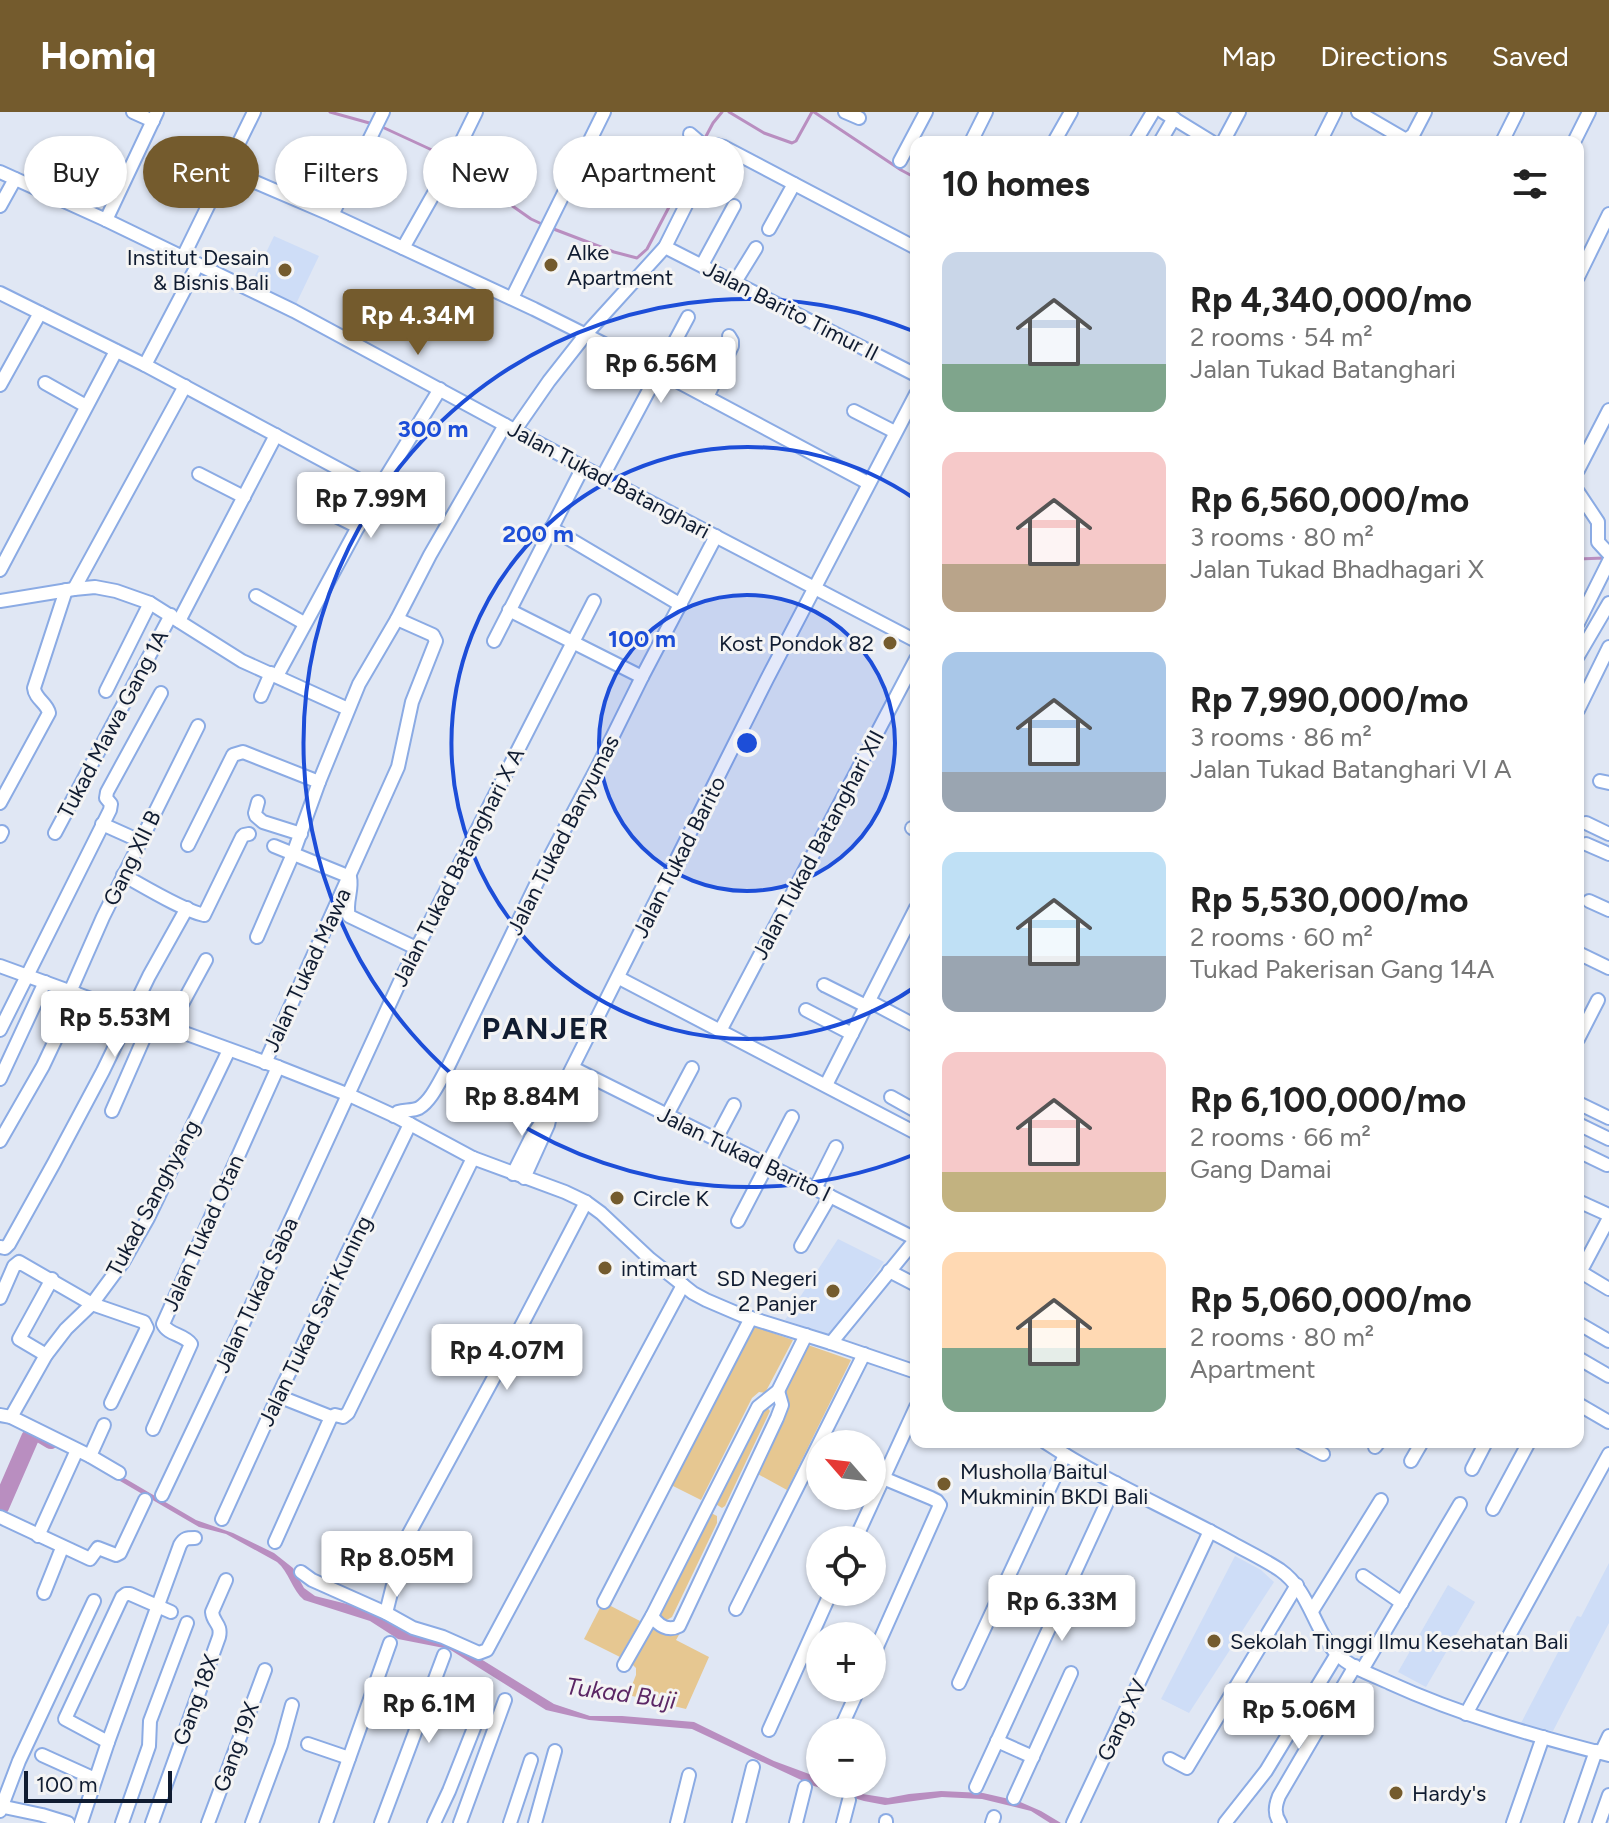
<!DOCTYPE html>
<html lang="en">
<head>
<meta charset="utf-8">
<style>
  body { margin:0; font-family:Figtree,sans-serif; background:#f2f2f2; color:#222; height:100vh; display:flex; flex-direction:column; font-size:30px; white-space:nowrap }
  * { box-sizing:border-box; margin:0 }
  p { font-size:26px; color:#767676 }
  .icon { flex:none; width:44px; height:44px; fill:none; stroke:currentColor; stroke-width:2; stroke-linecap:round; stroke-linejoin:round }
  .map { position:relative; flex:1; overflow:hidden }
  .details { position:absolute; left:910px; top:24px; width:674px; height:1312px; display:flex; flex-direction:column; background:#fff; border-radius:16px; box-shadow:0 2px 6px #0004 }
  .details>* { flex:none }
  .hud { position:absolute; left:24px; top:24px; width:760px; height:72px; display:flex; gap:16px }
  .needle { width:52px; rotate:298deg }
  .buttons { position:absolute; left:806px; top:1318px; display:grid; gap:16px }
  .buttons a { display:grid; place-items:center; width:80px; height:80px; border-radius:50%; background:#fff; box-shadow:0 2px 6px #0004; font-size:40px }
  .scale { position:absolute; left:24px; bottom:20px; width:148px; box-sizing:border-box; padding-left:8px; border:4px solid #101c31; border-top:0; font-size:22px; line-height:28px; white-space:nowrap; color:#101c31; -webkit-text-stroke:6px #f4f4f4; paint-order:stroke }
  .price { position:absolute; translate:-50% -68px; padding:0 18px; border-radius:8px; background:#fff; color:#222; font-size:26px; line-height:52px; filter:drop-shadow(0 2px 4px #0008) }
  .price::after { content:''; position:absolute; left:50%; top:48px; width:24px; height:18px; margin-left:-12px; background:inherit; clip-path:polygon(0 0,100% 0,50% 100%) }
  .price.selected { background:#745b2d; color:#fff }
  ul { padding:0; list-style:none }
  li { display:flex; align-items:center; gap:24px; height:200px; padding:0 32px }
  li span { display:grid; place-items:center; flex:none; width:224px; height:160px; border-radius:16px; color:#555 }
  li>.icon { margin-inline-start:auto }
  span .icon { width:96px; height:96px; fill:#fffc; stroke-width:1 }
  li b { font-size:34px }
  h2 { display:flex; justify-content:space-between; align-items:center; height:96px; padding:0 32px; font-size:34px }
  .tag { padding:0 28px; border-radius:36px; background:#fff; box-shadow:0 2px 6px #0004; font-size:28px; line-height:72px }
  .tag.selected { background:#745b2d; color:#fff }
  header { display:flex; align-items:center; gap:48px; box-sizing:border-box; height:112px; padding:0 40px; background:#745b2d; color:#fff }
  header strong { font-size:38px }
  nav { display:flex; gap:44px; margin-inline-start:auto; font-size:28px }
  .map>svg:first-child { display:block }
</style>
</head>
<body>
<header>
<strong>Homiq</strong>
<nav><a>Map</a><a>Directions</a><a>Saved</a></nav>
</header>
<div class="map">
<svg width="1609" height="1711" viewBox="0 0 1609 1711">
  <defs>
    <pattern id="wetland-marsh" width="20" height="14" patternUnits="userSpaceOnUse" patternTransform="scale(2)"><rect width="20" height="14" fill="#e6c791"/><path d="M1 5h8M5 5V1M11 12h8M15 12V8" fill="none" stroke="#c4aa7e"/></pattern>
  </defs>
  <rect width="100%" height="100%" fill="#e0e7f4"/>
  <!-- built -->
  <g fill="#ceddf7">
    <polygon points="631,40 682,64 667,92 617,68"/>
    <polygon points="274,124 319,144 296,192 251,172"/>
    <polygon points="838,1127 884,1150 830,1223 785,1208"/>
    <polygon points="1235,1444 1261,1458 1274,1470 1189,1601 1161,1587"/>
    <polygon points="1609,1451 1609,1511 1553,1619 1520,1613 1577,1504 1581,1505"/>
    <polygon points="1448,1473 1475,1490 1426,1575 1398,1560"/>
  </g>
  <!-- green -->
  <g fill="#e6c791">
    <polygon points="747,1212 793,1228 765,1281 759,1280 752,1286 701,1388 665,1370"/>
    <polygon points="805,1232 851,1248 787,1378 756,1361 780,1286"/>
    <polygon points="765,1293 770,1299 725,1394 722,1396 714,1391"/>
    <polygon points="707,1399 717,1404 717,1411 672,1505 665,1509 655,1505"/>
    <polygon points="603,1490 640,1509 620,1545 584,1527"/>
    <path d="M648,1516C656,1518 674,1518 680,1521L676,1528L709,1545L686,1597L628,1583L636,1563V1556L631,1551Z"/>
  </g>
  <!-- wetland -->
  <polygon fill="url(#wetland-marsh)" points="306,66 338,80 328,99 296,85"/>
  <!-- water -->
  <path fill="#b98ec0" d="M65,1337L97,1350L196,1408L233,1421L274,1441L293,1456L304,1476L315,1484L367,1497L411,1522L448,1530L476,1544L554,1592L590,1604H622L694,1610L774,1649L820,1666V1672H834L856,1681L888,1686L909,1682L941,1679L983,1681L1018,1689L1041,1699L1061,1711H1050L1031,1699L982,1687L942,1685L885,1693L864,1689L814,1674L692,1617L589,1608L546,1598L449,1537L398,1527L370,1509L304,1488C292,1478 289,1460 277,1450L226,1422L199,1415Z"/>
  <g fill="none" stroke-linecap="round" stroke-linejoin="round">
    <!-- stream -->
    <g stroke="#b98ec0" stroke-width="3">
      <polyline points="330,0 373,12"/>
      <polyline points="729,0 764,21 792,31 796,29 812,0"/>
      <polyline points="814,0 901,58 916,66"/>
      <polyline points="380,14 432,38 448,49"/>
      <polyline points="704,28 713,11 722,0"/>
      <polyline points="454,53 531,107 544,113"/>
      <polyline points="551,116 614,140 637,146 647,137 701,34"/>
      <polyline points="1578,447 1604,446 1605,448"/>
    </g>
    <!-- river -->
    <polyline stroke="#b98ec0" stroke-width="18" points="0,1395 30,1326 36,1319 51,1328"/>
    <!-- minor casing -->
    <g stroke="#8babe4" stroke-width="16">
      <g id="minor">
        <polyline points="133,0 153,9"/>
        <polyline points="845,0 859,6"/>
        <polyline points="1163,0 1212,30"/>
        <polyline points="1358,0 1406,28 1413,23 1425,0"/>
        <polyline points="690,22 711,40"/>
        <polyline points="971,30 986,0"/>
        <polyline points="1054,30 1071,0"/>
        <polyline points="1135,30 1153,0"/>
        <polyline points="1160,30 1174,6"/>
        <polyline points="1223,30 1239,0"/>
        <polyline points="1320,30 1335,0"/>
        <polyline points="1502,30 1517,0"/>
        <polyline points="1574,30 1589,0"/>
        <polyline points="900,49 926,0"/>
        <polyline points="227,58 332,103 534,197 658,259 868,371"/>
        <polyline points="0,60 106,108 294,199 583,355 916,529"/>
        <polyline points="0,94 15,67"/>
        <polyline points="332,103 383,0"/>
        <polyline points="106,108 157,0"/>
        <polyline points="769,117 794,72"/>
        <polyline points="665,135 916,263"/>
        <polyline points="403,136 450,53 476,0"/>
        <polyline points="183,145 254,0"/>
        <polyline points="702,153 734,94"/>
        <polyline points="1578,165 1609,102"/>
        <polyline points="735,170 756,136"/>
        <polyline points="0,181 145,253 378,378"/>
        <polyline points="512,186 604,0"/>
        <polyline points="145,253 198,152"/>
        <polyline points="45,271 86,294"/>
        <polyline points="0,273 40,201"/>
        <polyline points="707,285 732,234 732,229 729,224"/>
        <polyline points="854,299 895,320"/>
        <polyline points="515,318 549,269 586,222 665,135 716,33 724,35 916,136"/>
        <polyline points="1578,358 1609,298"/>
        <polyline points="199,362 244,385"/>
        <polyline points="603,364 688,205"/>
        <polyline points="1578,380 1598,410 1598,430 1609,442"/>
        <polyline points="308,390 358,415"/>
        <polyline points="551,416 681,493"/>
        <polyline points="0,458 116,239"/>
        <polyline points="74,477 185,274"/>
        <polyline points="256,484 304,511"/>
        <polyline points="0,489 74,477 95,475 116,479 150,491 242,549 348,597"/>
        <polyline points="509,498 642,565"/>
        <polyline points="179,509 276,323"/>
        <polyline points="1578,511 1609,449"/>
        <polyline points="494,529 583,355"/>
        <polyline points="1578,544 1609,491"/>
        <polyline points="277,564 378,378 440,277"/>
        <polyline points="106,579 150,491"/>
        <polyline points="261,584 271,561"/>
        <polyline points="1578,598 1609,535"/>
        <polyline points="1600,669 1609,671"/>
        <polyline points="258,690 255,701 256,704 263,710 301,722"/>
        <path d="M0,691L49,601C47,591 35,587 34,576L66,478"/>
        <polyline points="1586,711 1609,722"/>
        <polyline points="102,712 140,729"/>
        <polyline points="912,716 916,718"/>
        <polyline points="55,721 171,503"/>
        <polyline points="0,724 2,720"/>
        <polyline points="1586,732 1609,742"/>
        <polyline points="188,733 233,643 243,640 319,670"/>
        <path d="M274,734L350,765C353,778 345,791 349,804L416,836"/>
        <path d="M123,763C143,774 184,799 204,803L242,725L244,723L249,722"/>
        <polyline points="1589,789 1609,798"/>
        <polyline points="257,825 293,742 319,670 359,572 397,507 430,443 505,313"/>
        <polyline points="1578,841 1609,856"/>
        <polyline points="0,854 278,955 349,983 397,1005 473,1046 565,1080 586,1090 601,1101 650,1147 693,1181 706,1188 741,1203 831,1231 916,1260"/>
        <polyline points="619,866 916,1021"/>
        <polyline points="824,873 866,894"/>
        <polyline points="70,880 103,805 198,614"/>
        <polyline points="869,889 916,914"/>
        <polyline points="806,898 852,922"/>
        <polyline points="169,916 206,848"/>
        <polyline points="0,918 110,698 111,692 106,686 107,680 161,581"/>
        <polyline points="720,919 916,547"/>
        <polyline points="1578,927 1598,888"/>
        <polyline points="265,951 398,655 412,590 436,529 433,523 397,507"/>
        <polyline points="573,956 916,1127"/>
        <polyline points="0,967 45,870"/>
        <polyline points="826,973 916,796"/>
        <polyline points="891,985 916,999"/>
        <polyline points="1578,991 1609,1006"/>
        <polyline points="112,999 151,910"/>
        <polyline points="667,1003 692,956"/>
        <path d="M394,1004L398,1000C405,998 413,999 419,996C432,988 440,968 448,955L544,756L598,654L642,565L716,424"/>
        <polyline points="1578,1012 1609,1027"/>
        <polyline points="716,1027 734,993"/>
        <polyline points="0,1029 43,954 77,882"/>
        <polyline points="1578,1039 1607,1053"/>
        <polyline points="513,1062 531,1026 545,1005"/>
        <polyline points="524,1066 548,1013 552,996 767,567 916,282"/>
        <polyline points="815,1077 836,1035"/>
        <polyline points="1578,1089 1609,1103"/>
        <polyline points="738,1109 792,1005"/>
        <polyline points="801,1134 830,1084"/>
        <polyline points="0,1135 5,1136 9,1132 54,1051 103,959 149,864 187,796"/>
        <polyline points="889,1159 916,1173"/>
        <polyline points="1579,1159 1609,1177"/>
        <polyline points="1578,1160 1584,1153 1609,1106"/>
        <polyline points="0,1186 14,1154 19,1150 92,1192 144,1210 147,1216 111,1291"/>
        <polyline points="1578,1211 1609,1229"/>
        <polyline points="831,1231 916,1127"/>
        <polyline points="46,1243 19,1227 52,1167"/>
        <polyline points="1578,1246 1609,1264"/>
        <polyline points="278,1284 331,1305 335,1303 343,1305 348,1301 473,1046"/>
        <polyline points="1578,1292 1609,1310"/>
        <polyline points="0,1303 11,1305 90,1344 119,1361"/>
        <polyline points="11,1305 46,1243 66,1217 92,1192 123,1150 148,1106 229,938"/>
        <path d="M153,1317L191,1232C184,1222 168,1223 163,1212L278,955"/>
        <path d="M1045,1330C1104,1369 1170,1397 1232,1431C1248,1440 1265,1448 1280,1458C1310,1479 1313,1517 1337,1542C1351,1556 1373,1563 1390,1571C1460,1603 1535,1624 1609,1643"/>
        <polyline points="1300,1330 1323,1342"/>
        <polyline points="1375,1335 1379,1330"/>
        <polyline points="90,1344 104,1313"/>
        <polyline points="1411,1349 1422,1330"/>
        <polyline points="1472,1357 1486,1330"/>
        <polyline points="162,1383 237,1225 402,865 594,489"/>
        <polyline points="1493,1397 1529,1330"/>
        <polyline points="0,1405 90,1447 98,1436 116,1443 120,1441 145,1388"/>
        <polyline points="222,1407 278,1284 410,1012"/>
        <polyline points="38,1424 77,1338"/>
        <polyline points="855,1428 916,1295"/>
        <polyline points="275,1430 331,1305"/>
        <polyline points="393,1451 505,1245 586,1090"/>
        <polyline points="301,1460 312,1468 386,1501 413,1516 443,1525 479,1541 487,1538 683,1173"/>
        <polyline points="1363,1464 1402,1491"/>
        <polyline points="44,1481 62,1436"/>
        <polyline points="604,1490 751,1206"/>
        <polyline points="736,1497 864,1242"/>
        <polyline points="1312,1499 1381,1388"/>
        <polyline points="386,1501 394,1469"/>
        <path d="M652,1504C658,1513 668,1520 679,1514L777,1306L782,1293L778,1279"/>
        <polyline points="872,1546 940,1393 937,1389 931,1386 883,1366"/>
        <polyline points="624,1553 652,1504 758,1295 778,1279 806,1223"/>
        <polyline points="1362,1558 1460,1392"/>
        <polyline points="959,1571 1065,1343"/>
        <polyline points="1466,1602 1609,1342"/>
        <polyline points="769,1618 831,1480"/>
        <polyline points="839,1620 859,1576"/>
        <polyline points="997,1629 1033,1645"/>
        <polyline points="108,1630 65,1607 122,1485 126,1482 130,1482 171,1500"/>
        <polyline points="308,1632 349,1646"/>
        <polyline points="1601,1641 1609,1624"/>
        <polyline points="42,1643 95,1667"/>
        <polyline points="1170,1647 1187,1656 1297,1473"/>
        <polyline points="976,1675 1116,1371"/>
        <polyline points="1014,1686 1071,1561"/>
        <polyline points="0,1694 42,1703 68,1711"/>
        <polyline points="0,1699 19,1649 94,1489"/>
        <path d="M81,1711L108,1630L180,1433C184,1426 187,1426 195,1426"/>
        <polyline points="122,1711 149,1634 150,1609 187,1511"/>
        <path d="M152,1711L219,1525C222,1512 213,1511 212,1500L226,1468"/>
        <polyline points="208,1711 265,1558"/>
        <polyline points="252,1711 281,1633 292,1593"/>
        <polyline points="326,1711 390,1531"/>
        <polyline points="381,1711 444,1543"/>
        <polyline points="434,1711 449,1679 485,1588"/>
        <polyline points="460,1711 505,1588"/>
        <polyline points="510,1711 531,1648"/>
        <polyline points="535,1711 555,1639"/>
        <polyline points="677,1711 689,1663"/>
        <polyline points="739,1711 753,1655"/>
        <polyline points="796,1711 805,1675"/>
        <polyline points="843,1711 849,1688"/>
        <polyline points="886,1711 886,1709"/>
        <polyline points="992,1711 994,1705"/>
        <polyline points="1073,1711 1210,1419"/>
        <polyline points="1225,1711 1266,1659 1337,1542"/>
        <path d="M1280,1711C1274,1702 1275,1694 1279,1684L1355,1554"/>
        <polyline points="1513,1711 1543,1625"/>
        <polyline points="1571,1711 1596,1639"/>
        <polyline points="1599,1711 1609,1683"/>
      </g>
    </g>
    <!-- minor -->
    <use href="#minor" stroke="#fff" stroke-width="12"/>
  </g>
  <!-- distance rings -->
  <circle cx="747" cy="631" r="148" fill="#1d4ed8" fill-opacity=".12"/>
  <g fill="none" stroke="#1d4ed8" stroke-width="4">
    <circle cx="747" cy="631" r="148"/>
    <path d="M915 875A296 296 0 1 1 915 387"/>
    <path d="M913 1043A444 444 0 1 1 913 219"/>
  </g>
  <!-- markers -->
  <g fill="#745b2d" stroke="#f4f4f4" stroke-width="3">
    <circle cx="551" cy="153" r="8"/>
    <circle cx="285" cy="158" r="8"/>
    <circle cx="890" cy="531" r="8"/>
    <circle cx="617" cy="1086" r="8"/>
    <circle cx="605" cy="1156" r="8"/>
    <circle cx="833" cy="1179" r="8"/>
    <circle cx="944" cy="1372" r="8"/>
    <circle cx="1214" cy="1529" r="8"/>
    <circle cx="1396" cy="1681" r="8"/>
  </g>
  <g text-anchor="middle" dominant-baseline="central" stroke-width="6" stroke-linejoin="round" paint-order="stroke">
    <!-- poi labels -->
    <g font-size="22" fill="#101c31" stroke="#f4f4f4" text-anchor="start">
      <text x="567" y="140">Alke<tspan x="567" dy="25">Apartment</tspan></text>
      <text x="269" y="145" text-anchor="end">Institut Desain<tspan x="269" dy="25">&amp; Bisnis Bali</tspan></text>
      <text x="874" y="531" text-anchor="end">Kost Pondok 82</text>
      <text x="633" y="1086">Circle K</text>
      <text x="621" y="1156">intimart</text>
      <text x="817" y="1166" text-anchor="end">SD Negeri<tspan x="817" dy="25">2 Panjer</tspan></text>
      <text x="960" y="1359">Musholla Baitul<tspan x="960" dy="25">Mukminin BKDI Bali</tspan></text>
      <text x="1230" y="1529">Sekolah Tinggi Ilmu Kesehatan Bali</text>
      <text x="1412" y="1681">Hardy's</text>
    </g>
    <!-- street labels -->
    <g font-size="22" fill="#101c31" stroke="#f4f4f4">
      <text transform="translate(791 199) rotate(27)">Jalan Barito Timur II</text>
      <text transform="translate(609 368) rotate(28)">Jalan Tukad Batanghari</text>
      <text transform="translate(113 612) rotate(-62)">Tukad Mawa Gang 1A</text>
      <text transform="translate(563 723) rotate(-63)">Jalan Tukad Banyumas</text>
      <text transform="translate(818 733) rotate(-62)">Jalan Tukad Batanghari XII</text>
      <text transform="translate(679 745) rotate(-63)">Jalan Tukad Barito</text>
      <text transform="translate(132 746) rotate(-64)">Gang XII B</text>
      <text transform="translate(458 755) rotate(-63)">Jalan Tukad Batanghari X A</text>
      <text transform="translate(307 858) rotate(-65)">Jalan Tukad Mawa</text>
      <text transform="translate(744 1042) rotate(26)">Jalan Tukad Barito I</text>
      <text transform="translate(153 1086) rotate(-62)">Tukad Sanghyang</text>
      <text transform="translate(203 1121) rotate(-66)">Jalan Tukad Otan</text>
      <text transform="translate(256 1183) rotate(-65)">Jalan Tukad Saba</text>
      <text transform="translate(315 1209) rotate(-64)">Jalan Tukad Sari Kuning</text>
      <text transform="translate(196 1588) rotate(-70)">Gang 18X</text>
      <text transform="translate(1122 1608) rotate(-65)">Gang XV</text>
      <text transform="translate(236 1635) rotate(-70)">Gang 19X</text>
    </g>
    <!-- water labels -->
    <g font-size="24" font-style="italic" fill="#5c2765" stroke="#f4f4f4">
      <text transform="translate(621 1581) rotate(8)">Tukad Buji</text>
    </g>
    <!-- district labels -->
    <g font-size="30" font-weight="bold" letter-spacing="2" fill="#101c31" stroke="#f4f4f4">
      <text x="546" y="916">PANJER</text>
    </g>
  </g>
  <circle cx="747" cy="631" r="12" fill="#1d4ed8" stroke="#f4f4f4" stroke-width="4"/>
  <g font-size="24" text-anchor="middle" font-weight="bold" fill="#1d4ed8" stroke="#f4f4f4" stroke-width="6" stroke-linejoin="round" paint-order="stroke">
    <text x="433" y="325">300 m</text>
    <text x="538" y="430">200 m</text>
    <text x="642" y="535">100 m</text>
  </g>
</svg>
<div class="buttons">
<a><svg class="needle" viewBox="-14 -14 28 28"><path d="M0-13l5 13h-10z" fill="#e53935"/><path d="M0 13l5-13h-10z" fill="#767676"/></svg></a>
<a><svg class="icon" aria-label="locate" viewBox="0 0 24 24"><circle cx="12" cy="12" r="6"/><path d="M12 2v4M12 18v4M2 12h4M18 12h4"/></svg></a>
<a>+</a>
<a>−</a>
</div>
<div class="scale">100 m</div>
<b class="price selected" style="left:418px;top:245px">Rp 4.34M</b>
<b class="price" style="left:661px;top:293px">Rp 6.56M</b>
<b class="price" style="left:371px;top:428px">Rp 7.99M</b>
<b class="price" style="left:115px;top:947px">Rp 5.53M</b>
<b class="price" style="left:522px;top:1026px">Rp 8.84M</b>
<b class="price" style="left:507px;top:1280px">Rp 4.07M</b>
<b class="price" style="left:397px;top:1487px">Rp 8.05M</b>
<b class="price" style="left:1062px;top:1531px">Rp 6.33M</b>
<b class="price" style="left:429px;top:1633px">Rp 6.1M</b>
<b class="price" style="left:1299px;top:1639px">Rp 5.06M</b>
<div class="hud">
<a class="tag">Buy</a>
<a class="tag selected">Rent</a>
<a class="tag">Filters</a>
<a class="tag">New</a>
<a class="tag">Apartment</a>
</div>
<section class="details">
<h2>10 homes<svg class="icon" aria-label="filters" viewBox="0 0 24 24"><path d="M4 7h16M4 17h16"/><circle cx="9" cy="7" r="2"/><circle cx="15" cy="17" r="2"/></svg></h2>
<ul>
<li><span style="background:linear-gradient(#c9d6e8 70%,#7fa58c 0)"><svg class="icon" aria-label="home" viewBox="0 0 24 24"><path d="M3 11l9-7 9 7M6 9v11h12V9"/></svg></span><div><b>Rp 4,340,000/mo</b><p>2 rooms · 54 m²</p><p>Jalan Tukad Batanghari</p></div></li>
<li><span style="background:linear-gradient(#f6c9c9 70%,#b9a48a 0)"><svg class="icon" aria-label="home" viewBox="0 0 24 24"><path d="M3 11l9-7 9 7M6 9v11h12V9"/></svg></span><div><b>Rp 6,560,000/mo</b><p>3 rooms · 80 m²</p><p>Jalan Tukad Bhadhagari X</p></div></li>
<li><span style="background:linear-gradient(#a9c7e8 75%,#9aa5b1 0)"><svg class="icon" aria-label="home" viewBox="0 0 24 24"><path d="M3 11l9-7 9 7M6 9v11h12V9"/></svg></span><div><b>Rp 7,990,000/mo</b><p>3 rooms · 86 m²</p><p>Jalan Tukad Batanghari VI A</p></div></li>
<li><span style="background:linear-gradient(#bfe0f5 65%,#9aa5b1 0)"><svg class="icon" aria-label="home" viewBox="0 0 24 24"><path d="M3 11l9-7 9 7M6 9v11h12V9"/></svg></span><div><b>Rp 5,530,000/mo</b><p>2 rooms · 60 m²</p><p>Tukad Pakerisan Gang 14A</p></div></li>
<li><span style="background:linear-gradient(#f6c9c9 75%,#c2b280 0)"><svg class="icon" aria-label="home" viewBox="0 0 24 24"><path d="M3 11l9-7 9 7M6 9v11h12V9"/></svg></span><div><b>Rp 6,100,000/mo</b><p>2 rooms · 66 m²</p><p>Gang Damai</p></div></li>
<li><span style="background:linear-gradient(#ffd9b3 60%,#7fa58c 0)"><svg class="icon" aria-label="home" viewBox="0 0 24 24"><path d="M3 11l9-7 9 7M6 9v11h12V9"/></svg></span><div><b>Rp 5,060,000/mo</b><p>2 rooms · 80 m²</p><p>Apartment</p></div></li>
</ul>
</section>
</div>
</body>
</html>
